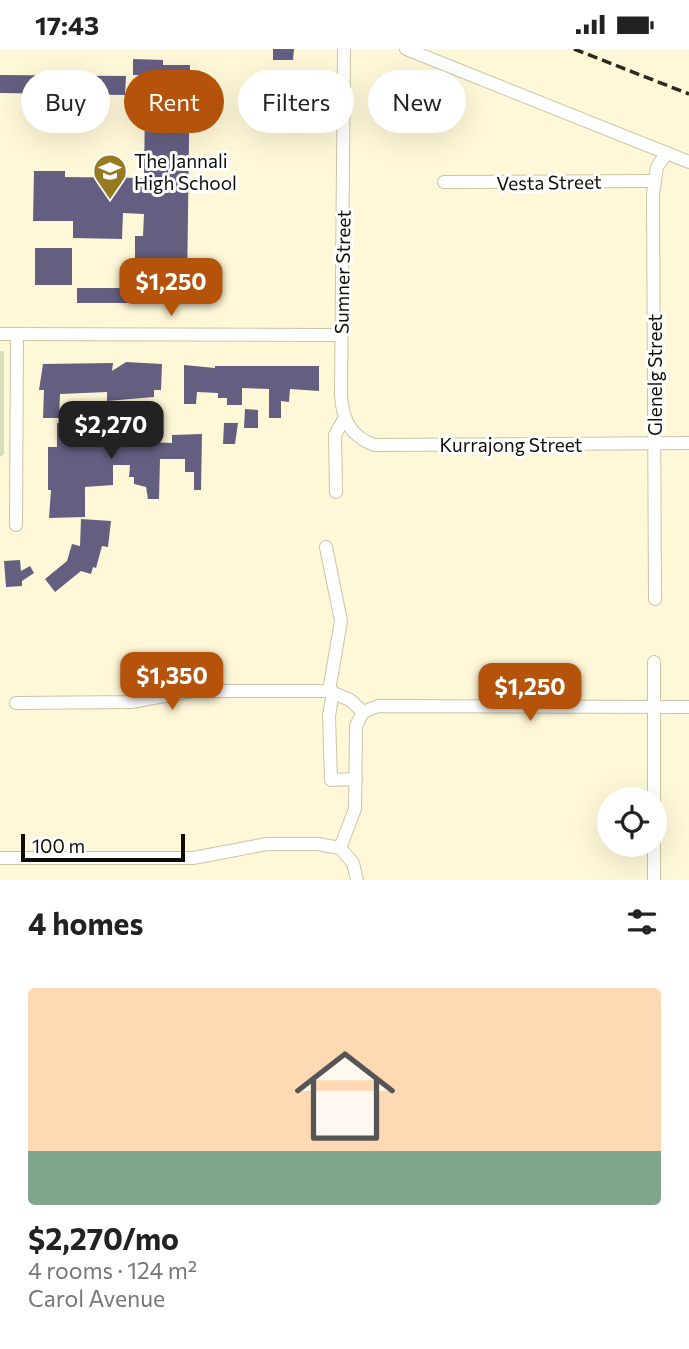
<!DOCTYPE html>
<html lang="en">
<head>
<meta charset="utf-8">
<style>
  body { margin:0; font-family:Commissioner,sans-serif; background:#f6f6f6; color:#222; height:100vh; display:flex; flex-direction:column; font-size:26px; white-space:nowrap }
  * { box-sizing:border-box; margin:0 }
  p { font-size:23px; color:#767676 }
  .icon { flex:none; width:38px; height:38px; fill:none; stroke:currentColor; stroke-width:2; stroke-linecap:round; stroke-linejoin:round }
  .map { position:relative; height:831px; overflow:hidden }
  .panel { display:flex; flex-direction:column; background:#fff; flex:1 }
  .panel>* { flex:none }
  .guide { position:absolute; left:21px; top:21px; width:648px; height:63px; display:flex; gap:14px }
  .tools { position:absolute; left:597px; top:738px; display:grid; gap:14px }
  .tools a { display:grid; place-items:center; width:70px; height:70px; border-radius:50%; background:#fff; box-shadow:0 7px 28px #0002; font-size:35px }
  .scale { position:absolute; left:21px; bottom:18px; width:164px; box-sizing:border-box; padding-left:7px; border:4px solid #100e04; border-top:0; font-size:19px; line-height:24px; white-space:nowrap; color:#100e04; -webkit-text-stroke:5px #fff; paint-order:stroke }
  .price { position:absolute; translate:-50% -60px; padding:0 16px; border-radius:14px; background:#b45309; color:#fff; font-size:23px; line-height:46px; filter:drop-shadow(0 2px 4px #0008) }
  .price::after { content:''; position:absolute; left:50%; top:42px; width:21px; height:16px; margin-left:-10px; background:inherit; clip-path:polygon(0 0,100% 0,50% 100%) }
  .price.selected { background:#222; color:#fff }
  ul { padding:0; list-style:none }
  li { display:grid; align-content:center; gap:14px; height:371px; padding:0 28px }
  li span { display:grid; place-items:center; height:217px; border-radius:7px; color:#555 }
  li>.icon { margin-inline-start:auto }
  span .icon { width:126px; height:126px; fill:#fffc; stroke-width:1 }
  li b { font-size:30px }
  h2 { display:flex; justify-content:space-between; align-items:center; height:84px; padding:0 28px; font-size:30px }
  .chip { padding:0 24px; border-radius:32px; background:#fff; box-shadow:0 7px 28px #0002; font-size:24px; line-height:63px }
  .chip.selected { background:#b45309; color:#fff }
  .status { display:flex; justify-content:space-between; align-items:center; height:49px; padding:0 35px; background:#fff; direction:ltr }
  .status svg { height:19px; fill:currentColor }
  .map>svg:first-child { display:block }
</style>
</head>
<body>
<div class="status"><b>17:43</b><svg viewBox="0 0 49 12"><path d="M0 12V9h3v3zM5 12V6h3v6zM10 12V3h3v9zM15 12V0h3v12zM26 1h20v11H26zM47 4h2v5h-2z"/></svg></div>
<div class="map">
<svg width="689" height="831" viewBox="0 0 689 831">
  <rect width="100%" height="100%" fill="#fff8d8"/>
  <!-- green -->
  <polygon fill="#d4deb8" points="0,302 4,302 4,405 0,408"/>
  <!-- building -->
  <g fill="#645f81">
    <polygon points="273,0 294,0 293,11 273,11"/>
    <polygon points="133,10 163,11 163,16 190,16 187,240 135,239 135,187 143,187 144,165 123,164 122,190 73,189 73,172 33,172 34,122 65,122 65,128 144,129 145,55 172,55 172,37 165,37 165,26 133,26"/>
    <polygon points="0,26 126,27 125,46 0,44"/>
    <rect x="35" y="199" width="37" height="37"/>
    <polygon points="77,239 133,239 132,254 77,254"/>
    <polygon points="126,313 162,315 161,341 154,341 154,348 107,352 107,343 60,345 59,369 43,369 44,341 39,341 43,315 113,314 112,322"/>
    <polygon points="184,316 215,319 215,317 319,317 319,342 290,340 289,353 281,352 281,369 269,369 269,340 242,339 242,356 227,356 227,349 218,349 218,344 197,343 196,355 184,355"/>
    <polygon points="245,360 258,361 258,379 244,379"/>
    <polygon points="57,374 152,374 152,393 172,394 172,386 202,385 201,441 194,441 194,423 185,423 185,410 160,410 159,450 148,450 146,438 134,435 134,428 129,428 130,416 113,416 113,436 85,438 85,468 49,469 51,441 48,441 48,398 57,398"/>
    <polygon points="224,374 238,374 235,395 223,395"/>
    <polygon points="81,470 111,472 108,498 102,497 96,519 93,518 91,525 81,522 55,543 45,530 67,512 72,495 80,497"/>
    <polygon points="20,511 21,522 30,517 34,524 22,532 22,537 6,538 4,512"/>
  </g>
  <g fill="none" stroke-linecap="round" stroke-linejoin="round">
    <!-- minor casing -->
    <g stroke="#cbc4a5" stroke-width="14">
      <g id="minor">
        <path d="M344,0L341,345C342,370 350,387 374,396L689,394"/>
        <polyline points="406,0 689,113"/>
        <polyline points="444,133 654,132"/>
        <polyline points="0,285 341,286"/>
        <polyline points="336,443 335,386 344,370"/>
        <polyline points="16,476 17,285"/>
        <polyline points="326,498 341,572 329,642 350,651 363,663 356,677 355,760 340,799"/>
        <polyline points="655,550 653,145 657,118 666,105"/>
        <polyline points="654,613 654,751"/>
        <polyline points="333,643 329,667 331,731 356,730"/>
        <polyline points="16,654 131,653 192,642 329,642"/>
        <polyline points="363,663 378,657 689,658"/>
        <polyline points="654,796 654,831"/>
        <polyline points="0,809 193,809 267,795 318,795 340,799 353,814 357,831"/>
      </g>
    </g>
    <!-- minor -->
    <use href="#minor" stroke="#fff" stroke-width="12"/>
    <!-- rail -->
    <polyline stroke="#2c291d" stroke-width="3.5" stroke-dasharray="10 5" stroke-linecap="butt" points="574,0 689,45"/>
  </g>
  <!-- icons -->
  <defs>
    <g id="school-pin" transform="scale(1.75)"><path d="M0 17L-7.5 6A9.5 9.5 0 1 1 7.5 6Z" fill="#967a21" stroke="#fff"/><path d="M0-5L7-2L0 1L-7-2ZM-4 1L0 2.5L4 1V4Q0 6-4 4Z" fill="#fff"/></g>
  </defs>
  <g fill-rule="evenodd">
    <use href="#school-pin" x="110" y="122"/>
  </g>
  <g text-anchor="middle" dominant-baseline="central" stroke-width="6" stroke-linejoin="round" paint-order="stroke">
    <!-- poi labels -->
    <g font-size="19" fill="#100e04" stroke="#fff" text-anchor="start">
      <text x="134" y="111">The Jannali<tspan x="134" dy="22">High School</tspan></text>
    </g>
    <!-- street labels -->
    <g font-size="19" fill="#100e04" stroke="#fff">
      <text transform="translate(549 133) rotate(-1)">Vesta Street</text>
      <text transform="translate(342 223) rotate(-89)">Sumner Street</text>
      <text transform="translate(654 326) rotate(-90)">Glenelg Street</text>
      <text x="511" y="395">Kurrajong Street</text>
    </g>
  </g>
</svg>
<div class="tools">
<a><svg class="icon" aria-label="locate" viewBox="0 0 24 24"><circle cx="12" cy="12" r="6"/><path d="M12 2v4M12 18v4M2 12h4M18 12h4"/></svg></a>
</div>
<div class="scale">100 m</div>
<b class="price" style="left:171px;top:269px">$1,250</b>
<b class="price selected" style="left:111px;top:412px">$2,270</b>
<b class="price" style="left:172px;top:663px">$1,350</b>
<b class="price" style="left:530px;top:674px">$1,250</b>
<div class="guide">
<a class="chip">Buy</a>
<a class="chip selected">Rent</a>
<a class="chip">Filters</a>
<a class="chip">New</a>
</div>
</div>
<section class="panel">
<h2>4 homes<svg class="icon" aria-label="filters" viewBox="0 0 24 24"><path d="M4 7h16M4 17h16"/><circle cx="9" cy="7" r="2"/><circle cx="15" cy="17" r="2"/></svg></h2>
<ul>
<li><span style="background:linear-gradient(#ffd9b3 75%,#7fa58c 0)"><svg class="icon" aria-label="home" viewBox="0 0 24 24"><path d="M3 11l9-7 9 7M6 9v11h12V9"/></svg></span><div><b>$2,270/mo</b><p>4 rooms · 124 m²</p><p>Carol Avenue</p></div></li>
</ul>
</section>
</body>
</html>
